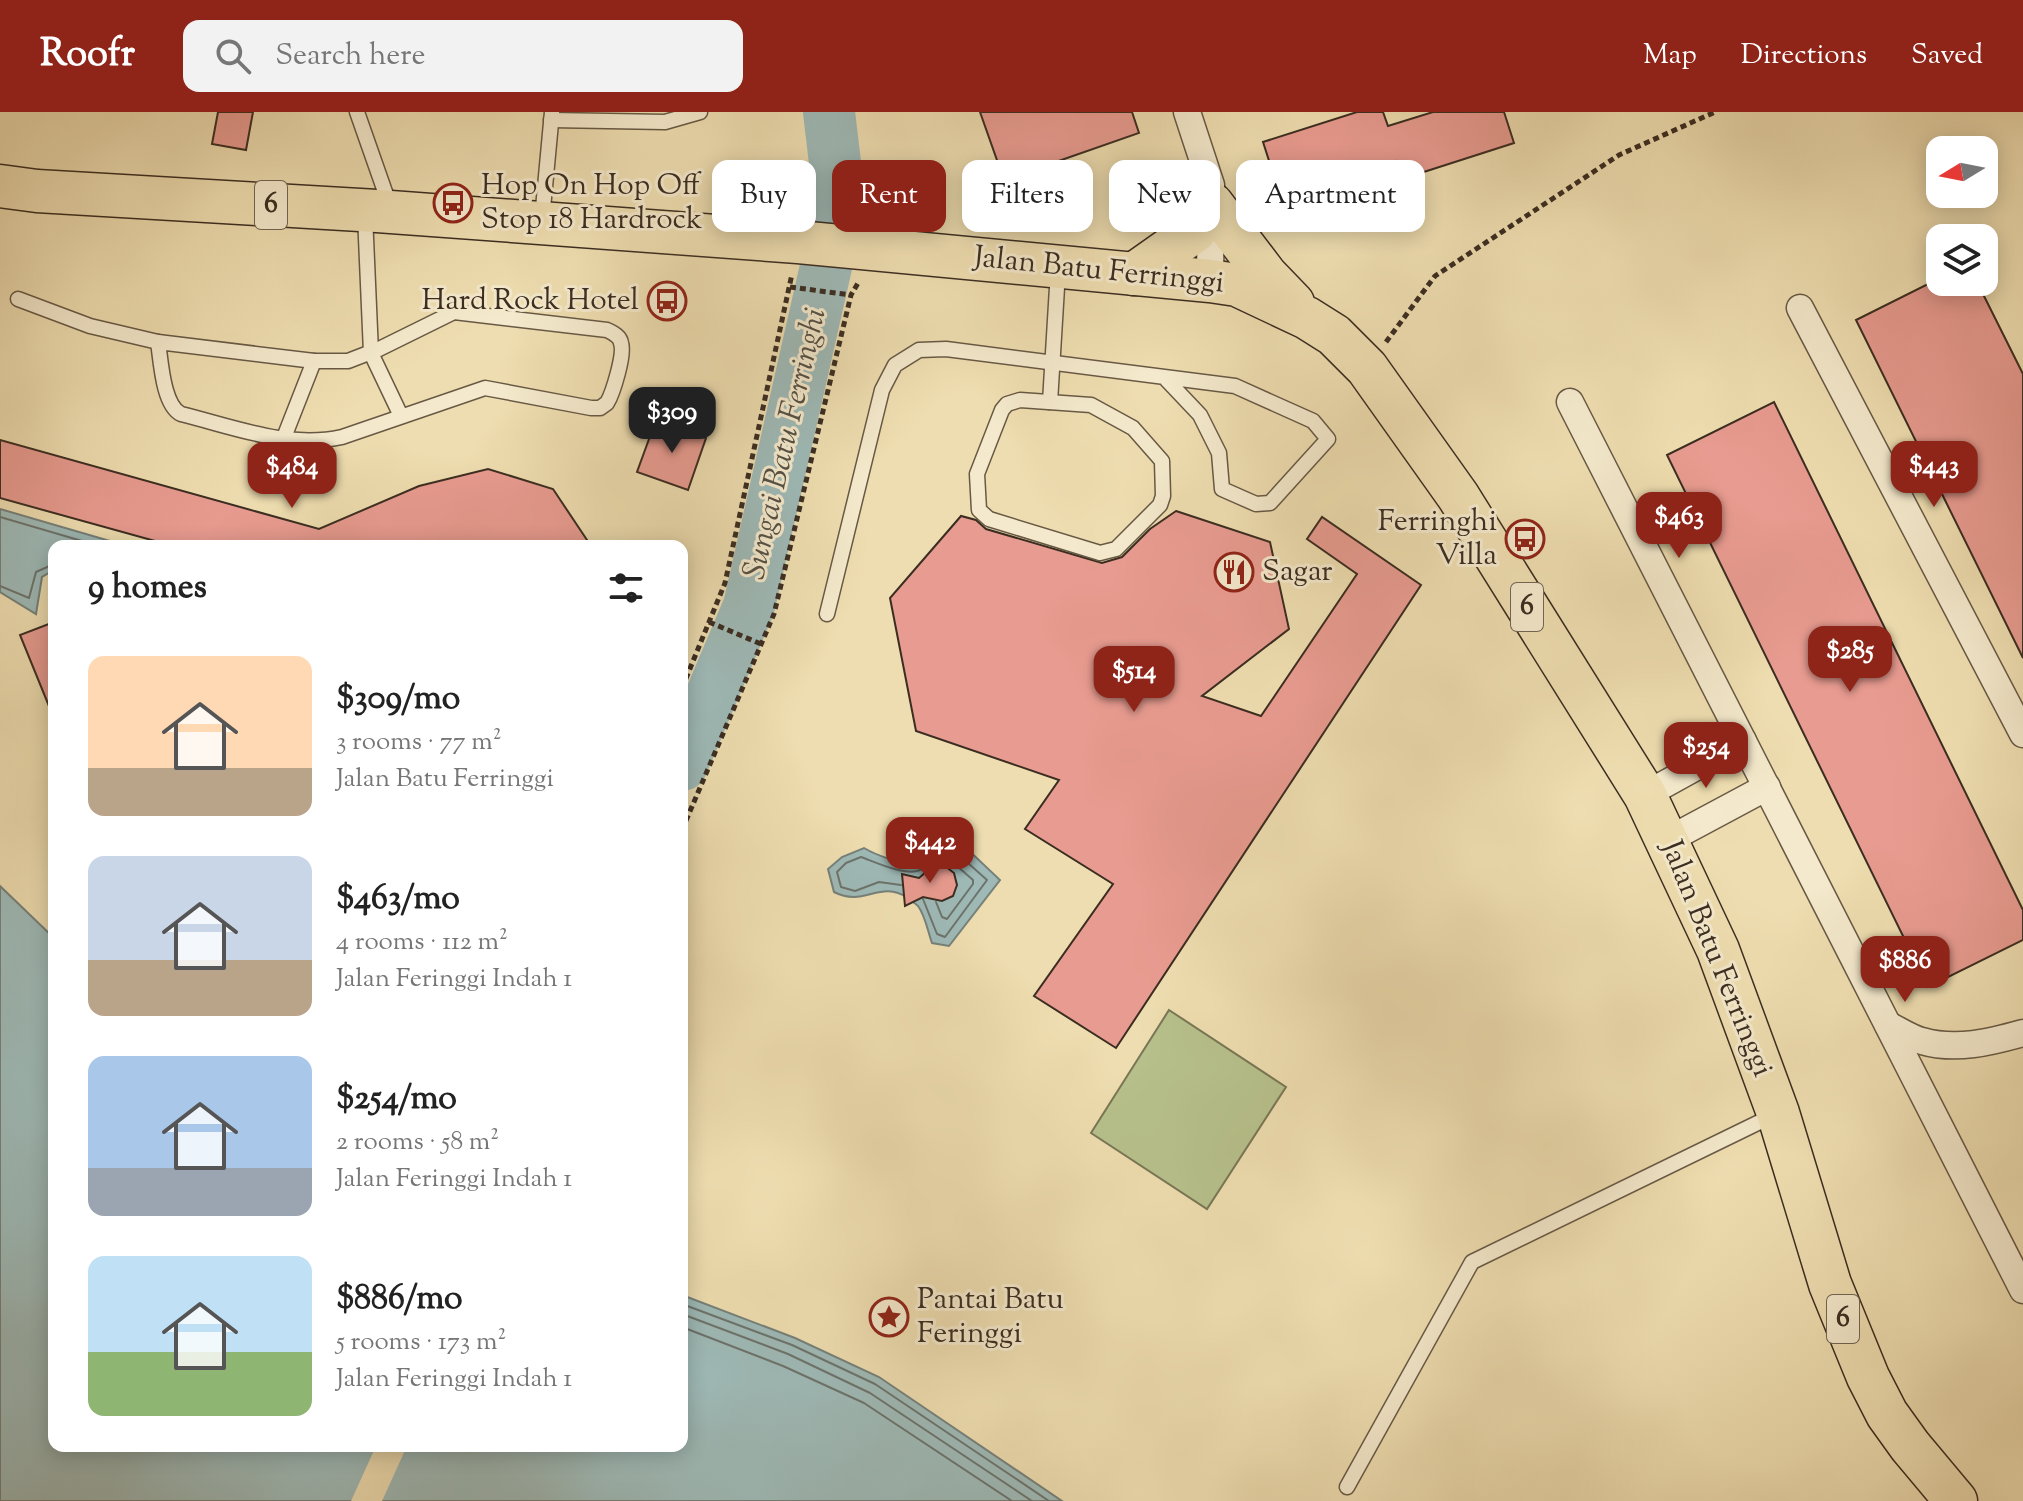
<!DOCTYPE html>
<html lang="en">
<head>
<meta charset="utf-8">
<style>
  body { margin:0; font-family:"Sorts Mill Goudy",serif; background:#f2f2f2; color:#222; height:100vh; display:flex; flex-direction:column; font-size:30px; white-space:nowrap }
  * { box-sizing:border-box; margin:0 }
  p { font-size:26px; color:#767676 }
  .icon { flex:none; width:44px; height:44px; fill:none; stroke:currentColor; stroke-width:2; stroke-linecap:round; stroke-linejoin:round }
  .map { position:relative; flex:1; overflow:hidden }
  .panel { position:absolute; left:48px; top:428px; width:640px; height:912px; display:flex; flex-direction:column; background:#fff; border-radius:16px; box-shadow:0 4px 20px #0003 }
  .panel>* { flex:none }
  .guide { position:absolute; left:712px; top:48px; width:760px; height:72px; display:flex; gap:16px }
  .needle { width:52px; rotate:260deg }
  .tools { position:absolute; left:1926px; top:24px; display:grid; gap:16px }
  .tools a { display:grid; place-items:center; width:72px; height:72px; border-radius:16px; background:#fff; box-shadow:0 4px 20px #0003; font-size:40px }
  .price { position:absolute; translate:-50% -68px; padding:0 18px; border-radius:16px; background:#8f2418; color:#fff; font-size:26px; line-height:52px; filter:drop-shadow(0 2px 4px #0008) }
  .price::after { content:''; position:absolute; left:50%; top:48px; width:24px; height:18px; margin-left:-12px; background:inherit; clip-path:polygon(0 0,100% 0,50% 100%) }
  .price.current { background:#222; color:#fff }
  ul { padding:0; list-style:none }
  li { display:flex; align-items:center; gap:24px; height:200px; padding:0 40px }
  li span { display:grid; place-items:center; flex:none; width:224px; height:160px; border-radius:16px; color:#555 }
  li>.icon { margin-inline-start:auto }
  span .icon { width:96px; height:96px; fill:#fffc; stroke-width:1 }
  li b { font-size:34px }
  h2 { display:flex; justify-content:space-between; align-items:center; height:96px; padding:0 40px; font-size:34px }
  .chip { padding:0 28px; border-radius:16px; background:#fff; box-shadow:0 4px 20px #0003; font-size:28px; line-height:72px }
  .chip.current { background:#8f2418; color:#fff }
  header { display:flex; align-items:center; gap:48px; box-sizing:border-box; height:112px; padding:0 40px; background:#8f2418; color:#fff }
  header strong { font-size:38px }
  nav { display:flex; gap:44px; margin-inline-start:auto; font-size:28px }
  .search { width:560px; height:72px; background:#f2f2f2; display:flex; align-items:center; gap:20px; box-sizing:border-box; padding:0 28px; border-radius:16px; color:#767676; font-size:30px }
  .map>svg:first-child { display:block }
</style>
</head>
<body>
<header>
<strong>Roofr</strong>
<div class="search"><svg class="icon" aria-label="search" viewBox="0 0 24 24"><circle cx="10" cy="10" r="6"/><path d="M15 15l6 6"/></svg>Search here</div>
<nav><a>Map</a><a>Directions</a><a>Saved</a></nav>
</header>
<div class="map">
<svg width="2023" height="1389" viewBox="0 0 2023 1389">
  <rect width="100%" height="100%" fill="#eeddb0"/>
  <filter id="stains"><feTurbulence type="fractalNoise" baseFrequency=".0025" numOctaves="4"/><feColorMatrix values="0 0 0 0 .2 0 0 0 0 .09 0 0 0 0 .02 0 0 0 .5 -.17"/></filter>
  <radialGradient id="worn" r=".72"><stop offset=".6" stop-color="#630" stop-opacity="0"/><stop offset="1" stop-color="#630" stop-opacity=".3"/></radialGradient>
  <!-- green -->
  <polygon fill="#b7c18c" stroke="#797756" stroke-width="2" points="1169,898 1286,975 1207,1097 1091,1021"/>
  <!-- water -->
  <g fill="#9eb9b6" stroke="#76817a" stroke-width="2">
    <polygon points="0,397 127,434 54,434 54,458 42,465 36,502 0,480"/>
    <path d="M964,734L1000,768L949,834L932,831C928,820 925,803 918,794C916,792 910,788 908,786C879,767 865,796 834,780L828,757L842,745L864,736C874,742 904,754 914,751C925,748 933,739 944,736C950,734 957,735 964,734Z"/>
    <polygon points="0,774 54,826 54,1334 682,1334 682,1183 795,1226 879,1265 1062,1389 0,1389"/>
  </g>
  <!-- pier -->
  <polygon fill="#eeddb0" points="376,1334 407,1334 382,1389 351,1389"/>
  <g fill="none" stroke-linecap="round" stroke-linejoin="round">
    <!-- shore -->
    <g stroke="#6c736c" stroke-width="2">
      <polyline points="0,405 99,434"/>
      <polyline points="0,474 29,486 36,460 54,452"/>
      <path d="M901,773L879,770L855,779L841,775L837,760L846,751L861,745C875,750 903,763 917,759C933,754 942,744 959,743L987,768L945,825L937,822L923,787"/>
      <polyline points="936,790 942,805 947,807 973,772 973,768 957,754 948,754"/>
      <polyline points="682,1192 792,1233 875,1272 1049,1389"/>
      <polyline points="682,1202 788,1242 870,1281 1032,1389"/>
      <polyline points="682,1215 783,1254 864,1291 1012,1389"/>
    </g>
    <!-- river -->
    <polyline stroke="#9eb9b6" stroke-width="52" points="682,653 749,494 840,93 829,0"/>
  </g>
  <!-- building -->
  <g fill="#e89b90" stroke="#3b2d21" stroke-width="2">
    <polygon points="218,0 253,0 246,38 212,32"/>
    <polygon points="980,0 1132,0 1139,21 1004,68"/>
    <polygon points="1357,0 1383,0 1388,14 1433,0 1504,0 1514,31 1402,67 1396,49 1281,86 1263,30"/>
    <polygon points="1932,170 1977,170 2023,262 2023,546 1856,208"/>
    <polygon points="1774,290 2023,798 2023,828 1928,875 1667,343"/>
    <polygon points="656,308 706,326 688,378 637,360"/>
    <polygon points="0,328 319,417 419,374 488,357 553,377 591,434 173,434 0,386"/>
    <polygon points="1176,399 1270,430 1289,517 1202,584 1261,604 1357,462 1307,427 1322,405 1421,473 1116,936 1034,884 1113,772 1025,717 1059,668 916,619 890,486 961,404 976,408 986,417 1102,451 1122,445 1150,417"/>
    <polygon points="54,510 54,604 53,604 20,523"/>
    <polygon points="933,754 945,754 954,761 957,773 953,784 942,789 923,785 905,794 902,762 919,766"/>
  </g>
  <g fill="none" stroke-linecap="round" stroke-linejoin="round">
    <!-- lane casing -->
    <g stroke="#685945" stroke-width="17">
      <g id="lane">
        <polyline points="357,0 390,94"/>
        <polyline points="551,8 665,10 700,0"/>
        <polyline points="365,103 371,241 401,304"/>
        <polyline points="542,107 552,0"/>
        <polyline points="18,187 90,214 158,230"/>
        <path d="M454,200L607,218C613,221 620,224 621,231C625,242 613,281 607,291L600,296H591L485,276L342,325C288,337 234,315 181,302C163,293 161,250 158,230L314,249H348L379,237Z"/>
        <polygon points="1020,288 1091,293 1133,316 1162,349 1163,384 1160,393 1116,437 1100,441 989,407 979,398 977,362 1002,298 1007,292"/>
        <polyline points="1050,290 1058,159"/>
        <polyline points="283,328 314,249"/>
        <polyline points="827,502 882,278 895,253 919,238 946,237 1235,274 1313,309 1328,327 1270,391 1256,392 1222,377 1219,341 1200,303 1164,265"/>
        <polyline points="1347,1375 1472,1150 1774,1003"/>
      </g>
    </g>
    <!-- street casing -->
    <g stroke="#685945" stroke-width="29">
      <g id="street">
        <polyline points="1187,0 1211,73 1210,169"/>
        <polyline points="1800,196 2023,622"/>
        <polyline points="1570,290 2023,1178"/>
        <polyline points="1645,683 1743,629"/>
        <polyline points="1668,728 1767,675"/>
        <path d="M1888,913C1899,918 1910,926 1922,929C1956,939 1991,930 2023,921"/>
      </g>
    </g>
    <!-- primary casing -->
    <g stroke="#3b2d21" stroke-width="45">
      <g id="primary">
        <polyline points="0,74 37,79 377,99 798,130 1210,169 1237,173 1307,206 1334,223 1367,256 1458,384 1645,683 1718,838 1778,1001 1830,1172 1868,1265 1887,1302 1910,1334 1956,1389"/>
        <polyline points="1134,162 1195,119 1212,92 1266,163 1293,191"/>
      </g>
    </g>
    <!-- path -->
    <g stroke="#3b2d21" stroke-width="5" stroke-dasharray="6 4" stroke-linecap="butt">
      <polyline points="790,175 851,183"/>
      <polyline points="1386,230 1435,164 1619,43 1715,0"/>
      <polyline points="709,510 761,532"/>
      <polyline points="682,576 725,471 792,162"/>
      <polyline points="682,718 774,502 851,183 858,171"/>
    </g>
    <!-- lane -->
    <use href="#lane" stroke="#f4e9cc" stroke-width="14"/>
    <!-- street -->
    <use href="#street" stroke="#f4e9cc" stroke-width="26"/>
    <!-- primary -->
    <use href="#primary" stroke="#eeddb0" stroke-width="42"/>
  </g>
  <!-- icons -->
  <defs>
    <g id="bus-ring" transform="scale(2)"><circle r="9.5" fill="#f4e9cc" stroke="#8f2418" stroke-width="1.5"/><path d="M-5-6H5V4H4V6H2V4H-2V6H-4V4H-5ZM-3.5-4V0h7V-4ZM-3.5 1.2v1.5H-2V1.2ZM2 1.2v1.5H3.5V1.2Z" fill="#8f2418"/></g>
    <g id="restaurant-ring" transform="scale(2)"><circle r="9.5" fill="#f4e9cc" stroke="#8f2418" stroke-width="1.5"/><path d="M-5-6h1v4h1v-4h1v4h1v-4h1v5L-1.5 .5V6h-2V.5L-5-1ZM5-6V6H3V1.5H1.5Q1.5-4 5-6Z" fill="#8f2418"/></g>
    <g id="sight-ring" transform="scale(2)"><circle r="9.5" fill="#f4e9cc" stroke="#8f2418" stroke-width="1.5"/><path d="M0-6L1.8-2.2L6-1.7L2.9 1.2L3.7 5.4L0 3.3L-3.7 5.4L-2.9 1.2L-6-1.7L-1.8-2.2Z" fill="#8f2418"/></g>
  </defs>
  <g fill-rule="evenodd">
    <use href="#bus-ring" x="453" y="91"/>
    <use href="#bus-ring" x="667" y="189"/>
    <use href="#bus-ring" x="1525" y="427"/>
    <use href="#restaurant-ring" x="1234" y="460"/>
    <use href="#sight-ring" x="889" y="1205"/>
  </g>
  <g text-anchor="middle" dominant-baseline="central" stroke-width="6" stroke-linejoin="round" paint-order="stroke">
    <!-- shield labels -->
    <g fill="#f4e9cc" stroke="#726554" stroke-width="2">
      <rect x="255" y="69" width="32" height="48" rx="6"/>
      <rect x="1511" y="471" width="32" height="48" rx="6"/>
      <rect x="1827" y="1183" width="32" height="48" rx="6"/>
    </g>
    <g font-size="28" font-weight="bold" fill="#3b2d21">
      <text x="271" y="93">6</text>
      <text x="1527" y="495">6</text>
      <text x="1843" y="1207">6</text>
    </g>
    <!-- poi labels -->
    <g font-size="30" fill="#3b2d21" stroke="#f4e9cc" text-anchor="start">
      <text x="481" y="74">Hop On Hop Off<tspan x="481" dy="34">Stop 18 Hardrock</tspan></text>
      <text x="639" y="189" text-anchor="end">Hard Rock Hotel</text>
      <text x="1497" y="410" text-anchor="end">Ferringhi<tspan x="1497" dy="34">Villa</tspan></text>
      <text x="1262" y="460">Sagar</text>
      <text x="917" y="1188">Pantai Batu<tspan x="917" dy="34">Feringgi</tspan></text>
    </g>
    <!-- street labels -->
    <g font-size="30" fill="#3b2d21" stroke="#f4e9cc">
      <text transform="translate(1099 159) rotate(6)">Jalan Batu Ferringgi</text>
      <text transform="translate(1716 847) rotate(68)">Jalan Batu Ferringgi</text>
    </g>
    <!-- water labels -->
    <g font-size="32" font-style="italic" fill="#545046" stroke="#f4e9cc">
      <text transform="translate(786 332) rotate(-77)">Sungai Batu Ferringhi</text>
    </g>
  </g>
  <rect width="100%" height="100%" filter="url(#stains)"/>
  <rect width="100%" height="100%" fill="url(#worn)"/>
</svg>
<div class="tools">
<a><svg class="needle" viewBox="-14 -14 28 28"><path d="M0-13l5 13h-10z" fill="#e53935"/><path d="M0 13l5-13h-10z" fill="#767676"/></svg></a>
<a><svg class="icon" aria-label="layers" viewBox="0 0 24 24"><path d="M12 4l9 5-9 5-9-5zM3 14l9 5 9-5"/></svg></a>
</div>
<b class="price current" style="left:672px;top:343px">$309</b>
<b class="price" style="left:1934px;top:397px">$443</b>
<b class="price" style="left:292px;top:398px">$484</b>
<b class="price" style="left:1679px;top:448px">$463</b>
<b class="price" style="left:1850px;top:582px">$285</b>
<b class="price" style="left:1134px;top:602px">$514</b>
<b class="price" style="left:1706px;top:678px">$254</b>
<b class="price" style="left:930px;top:773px">$442</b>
<b class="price" style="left:1905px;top:892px">$886</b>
<div class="guide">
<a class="chip">Buy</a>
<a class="chip current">Rent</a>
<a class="chip">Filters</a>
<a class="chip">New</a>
<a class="chip">Apartment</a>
</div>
<section class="panel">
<h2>9 homes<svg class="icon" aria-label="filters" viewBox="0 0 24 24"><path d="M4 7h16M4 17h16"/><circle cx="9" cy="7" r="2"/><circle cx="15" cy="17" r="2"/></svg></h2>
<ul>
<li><span style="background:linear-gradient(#ffd9b3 70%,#b9a48a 0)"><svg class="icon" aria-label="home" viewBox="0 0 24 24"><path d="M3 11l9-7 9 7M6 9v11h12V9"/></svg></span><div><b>$309/mo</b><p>3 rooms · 77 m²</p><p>Jalan Batu Ferringgi</p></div></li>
<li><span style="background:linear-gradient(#c9d6e8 65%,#b9a48a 0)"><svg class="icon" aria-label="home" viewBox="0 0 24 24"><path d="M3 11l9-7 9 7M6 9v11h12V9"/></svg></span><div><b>$463/mo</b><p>4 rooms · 112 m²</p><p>Jalan Feringgi Indah 1</p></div></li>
<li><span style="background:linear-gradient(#a9c7e8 70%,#9aa5b1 0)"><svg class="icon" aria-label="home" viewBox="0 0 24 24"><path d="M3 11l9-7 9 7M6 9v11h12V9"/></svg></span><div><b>$254/mo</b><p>2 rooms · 58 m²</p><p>Jalan Feringgi Indah 1</p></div></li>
<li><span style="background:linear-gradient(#bfe0f5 60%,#8fb573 0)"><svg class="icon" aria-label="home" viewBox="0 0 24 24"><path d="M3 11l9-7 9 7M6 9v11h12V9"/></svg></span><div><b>$886/mo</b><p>5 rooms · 173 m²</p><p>Jalan Feringgi Indah 1</p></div></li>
</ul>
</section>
</div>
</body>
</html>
